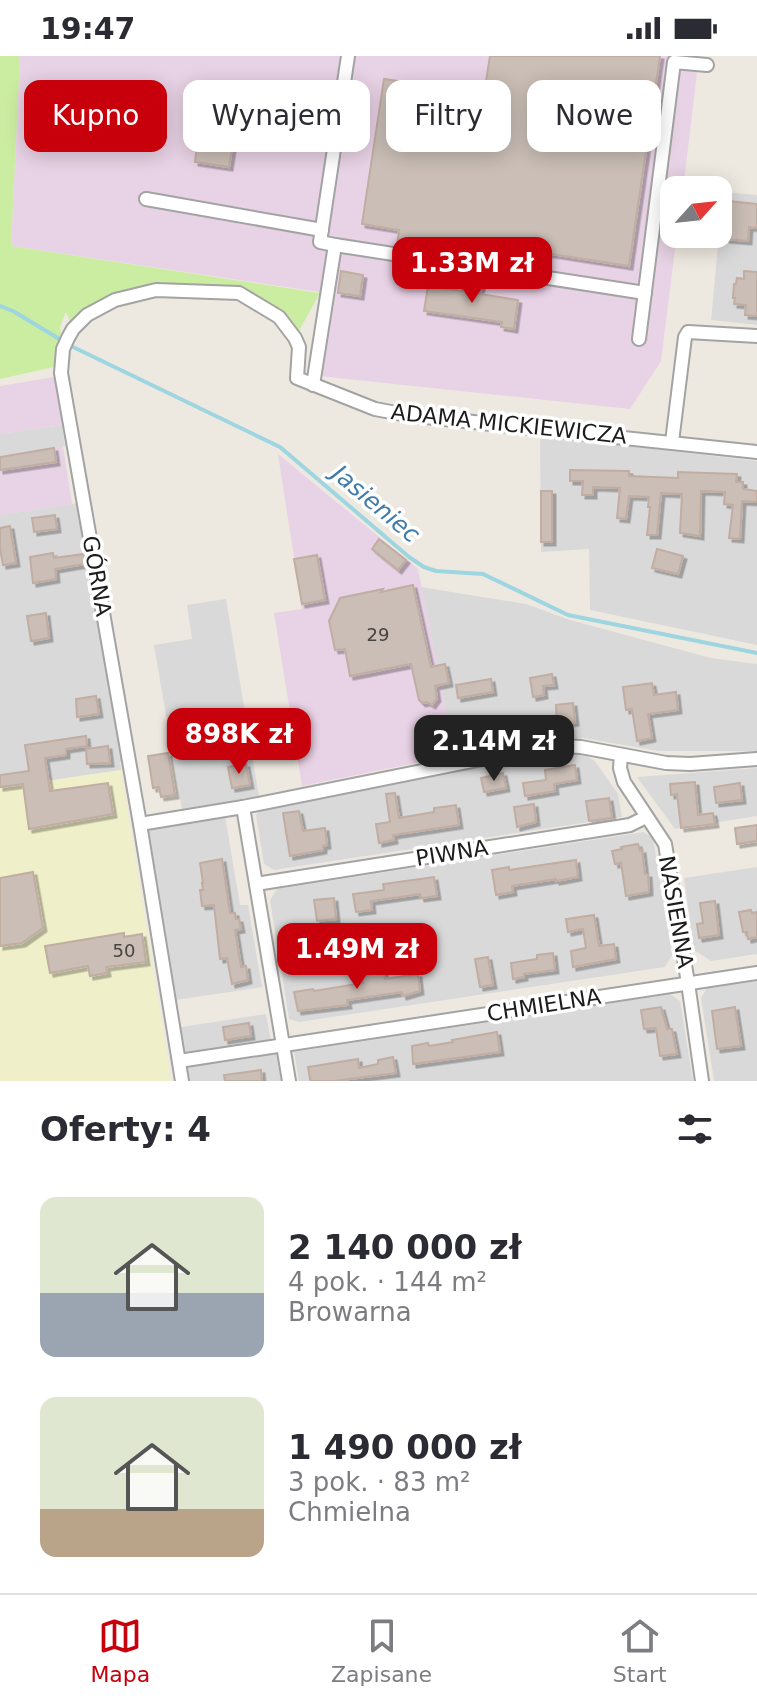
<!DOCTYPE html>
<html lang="pl">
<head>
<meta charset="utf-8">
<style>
  body { margin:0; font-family:"DejaVu Sans",sans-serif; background:#f2f2f3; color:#2b2b33; height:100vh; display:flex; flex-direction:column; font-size:30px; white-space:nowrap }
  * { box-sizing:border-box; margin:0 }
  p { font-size:26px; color:#7c7c81 }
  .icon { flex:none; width:44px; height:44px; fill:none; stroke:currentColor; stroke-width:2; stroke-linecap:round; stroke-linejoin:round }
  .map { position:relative; height:1025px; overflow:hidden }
  .side { display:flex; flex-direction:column; background:#fff; flex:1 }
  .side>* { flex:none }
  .top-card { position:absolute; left:24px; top:24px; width:710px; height:72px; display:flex; gap:16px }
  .needle { width:52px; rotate:63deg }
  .buttons { position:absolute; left:660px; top:120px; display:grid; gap:16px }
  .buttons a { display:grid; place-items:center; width:72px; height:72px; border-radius:16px; background:#fff; box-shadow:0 4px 20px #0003; font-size:40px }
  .price { position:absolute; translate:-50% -68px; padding:0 18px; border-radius:16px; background:#c7000c; color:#fff; font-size:26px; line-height:52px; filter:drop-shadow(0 2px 4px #0008) }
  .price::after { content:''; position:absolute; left:50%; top:48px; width:24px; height:18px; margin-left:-12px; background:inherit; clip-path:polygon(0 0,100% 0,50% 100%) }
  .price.selected { background:#222; color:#fff }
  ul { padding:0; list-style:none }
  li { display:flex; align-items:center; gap:24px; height:200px; padding:0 40px }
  li span { display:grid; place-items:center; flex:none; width:224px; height:160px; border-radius:16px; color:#555 }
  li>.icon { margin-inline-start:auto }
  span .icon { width:96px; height:96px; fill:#fffc; stroke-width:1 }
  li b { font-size:34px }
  h2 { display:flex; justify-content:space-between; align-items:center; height:96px; padding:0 40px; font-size:34px }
  .chip { padding:0 28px; border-radius:16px; background:#fff; box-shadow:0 4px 20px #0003; font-size:28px; line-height:72px }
  .chip.selected { background:#c7000c; color:#fff }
  .status { display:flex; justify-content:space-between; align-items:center; height:56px; padding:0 40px; background:#fff; direction:ltr }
  .status svg { height:22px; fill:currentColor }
  .dock { display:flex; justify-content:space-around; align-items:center; height:112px; border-top:2px solid #e1e1e2; background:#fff; font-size:22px; color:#7c7c81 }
  .dock a { display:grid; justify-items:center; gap:4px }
  .dock .selected { color:#c7000c }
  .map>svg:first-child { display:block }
</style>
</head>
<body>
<div class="status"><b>19:47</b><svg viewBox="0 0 49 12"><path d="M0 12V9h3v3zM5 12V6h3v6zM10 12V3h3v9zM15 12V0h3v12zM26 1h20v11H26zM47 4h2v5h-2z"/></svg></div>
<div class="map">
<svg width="757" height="1025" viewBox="0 0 757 1025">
  <defs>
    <filter id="shadow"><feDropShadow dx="3.5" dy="3.5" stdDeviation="0" flood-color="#0004"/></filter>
  </defs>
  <rect width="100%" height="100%" fill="#eee9e0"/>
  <!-- residential -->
  <g fill="#dad9d9">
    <polygon points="723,136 757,139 757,269 711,264"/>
    <polygon points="62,369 65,390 0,400 0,378"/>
    <polygon points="540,380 757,405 757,589 590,554 589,493 541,496"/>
    <polygon points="78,447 123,704 120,706 121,714 0,732 0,459"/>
    <polygon points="421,531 526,548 570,564 711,602 757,608 757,695 658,695 583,682 505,688 455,699"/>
    <polygon points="226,543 259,740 182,753 154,589 192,583 187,549"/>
    <polygon points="582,697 595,705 618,738 622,761 274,814 264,808 256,759 259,755 509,704"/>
    <polygon points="757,712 757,760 675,773 637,721"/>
    <polygon points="225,760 240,849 248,849 262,931 176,944 149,776 153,771"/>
    <polygon points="644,776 653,782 672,899 665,911 299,966 289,963 270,844 277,833"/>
    <polygon points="757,811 757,898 711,905 694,894 684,822"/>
    <polygon points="757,925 757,1025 714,1025 701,942 707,932"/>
    <polygon points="670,938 680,945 693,1025 299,1025 294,996"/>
    <polygon points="266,958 271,985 187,999 185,996 181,971"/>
    <polygon points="276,996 281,1025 189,1025 187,1013 189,1009"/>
  </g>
  <!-- industrial -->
  <g fill="#e8d2e5">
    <polygon points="20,0 699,0 683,134 674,134 674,178 677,178 661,305 630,353 309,319 319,236 11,190"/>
    <polygon points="55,321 62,369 0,378 0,330"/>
    <polygon points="63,390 72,448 0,459 0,400"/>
    <polygon points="278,398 418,513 455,699 302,730 274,557 302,553"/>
  </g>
  <!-- farmland -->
  <polygon fill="#efefc9" points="121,714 171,1025 0,1025 0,732"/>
  <!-- grass -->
  <polygon fill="#cbeda1" points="0,0 20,0 11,190 320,237 295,282 279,261 239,237 156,234 115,244 73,273 66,256 60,271 61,278 58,283 58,310 0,323"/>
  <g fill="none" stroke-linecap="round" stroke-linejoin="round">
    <!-- stream -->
    <polyline stroke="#9dd5e0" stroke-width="4" points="0,250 13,255 71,290 280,391 409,501 424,511 436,515 483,518 568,559 757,597"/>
  </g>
  <!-- building -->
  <g fill="#cabeb6" stroke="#c1ada2" stroke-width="2" filter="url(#shadow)">
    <polygon points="490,0 660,0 629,210 462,184 459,198 397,189 399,174 362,168 384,23 484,38"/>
    <polygon points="201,61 236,66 229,111 195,106"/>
    <polygon points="729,145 757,148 757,172 749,171 748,185 726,183"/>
    <polygon points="341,215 363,219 360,240 338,237"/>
    <polygon points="744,215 757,216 757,260 745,259 746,249 734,248 735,242 733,242 734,228 736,228 737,222 744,223"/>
    <polygon points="463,228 481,230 480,238 518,244 514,273 501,271 502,266 424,255 428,230 462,235"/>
    <polygon points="54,392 56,406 0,414 0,401"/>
    <polygon points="570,414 629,415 629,420 678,422 678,416 737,418 736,426 743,426 743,433 757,435 757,446 742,445 740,483 729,482 733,449 724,448 725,436 701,435 700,480 680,477 682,438 661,437 657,479 647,479 650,451 648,451 649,441 629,440 626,463 617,462 620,432 593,431 593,439 582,439 583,425 570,425"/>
    <rect x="541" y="435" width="11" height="51"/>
    <polygon points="55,459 57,473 34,476 32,462"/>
    <polygon points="10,470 16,507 3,509 0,492 0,472"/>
    <polygon points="379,483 406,504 398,514 372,493"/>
    <polygon points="657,493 683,500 678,518 652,512"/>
    <polygon points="53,497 54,502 84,498 85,508 55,513 56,523 33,527 30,501"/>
    <polygon points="317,499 325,544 302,548 294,503"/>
    <polygon points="413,529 431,611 445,608 449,627 435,630 437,642 432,649 427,646 422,647 419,644 411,608 350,620 345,593 335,594 329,565 340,542 383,533 381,536"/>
    <polygon points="46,557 49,582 31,585 27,560"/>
    <polygon points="552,618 554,629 543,630 544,639 533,641 530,622"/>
    <polygon points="491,623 493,636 458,642 456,629"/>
    <polygon points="652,627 654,639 676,636 678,654 648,658 652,682 637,685 632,653 626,654 623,631"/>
    <polygon points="96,640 99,658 77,661 76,643"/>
    <polygon points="573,647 575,666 557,668 556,649"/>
    <polygon points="207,674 211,697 199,699 197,688 190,690 188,678"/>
    <polygon points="86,680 87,690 66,693 66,699 45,702 50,735 108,727 113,758 29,773 23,728 0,731 0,719 29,715 25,689"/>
    <polygon points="108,690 110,707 87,708 86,693"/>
    <polygon points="168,697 175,739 161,741 159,731 153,732 148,700"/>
    <polygon points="246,708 250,729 232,732 228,711"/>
    <polygon points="575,709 577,724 554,728 555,735 525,740 523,727 546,724 545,714"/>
    <polygon points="503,717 506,732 484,736 481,722"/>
    <polygon points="695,726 698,759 713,757 715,768 681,772 677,738 671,739 670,728"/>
    <polygon points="740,727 742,744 716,747 714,731"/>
    <polygon points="395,737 399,762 434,756 434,752 456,749 459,769 393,779 394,784 379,787 376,768 390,766 386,738"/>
    <polygon points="609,742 612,762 589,765 586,745"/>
    <polygon points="534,748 536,766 517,771 514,751"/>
    <polygon points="299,755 303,775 325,772 327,789 323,790 323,794 290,800 283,757"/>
    <polygon points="757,769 757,785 737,788 735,772"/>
    <polygon points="638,788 640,795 642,794 645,818 648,818 649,836 626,840 621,807 615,808 612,795 622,793 621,791"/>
    <polygon points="222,803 230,857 235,857 236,863 239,863 241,873 235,874 241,911 246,910 248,924 232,928 227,902 220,903 214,849 202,850 200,834 203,834 202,827 203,827 200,807"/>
    <polygon points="576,804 578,821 556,825 556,823 512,830 513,836 496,839 492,814 509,811 509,814"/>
    <polygon points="33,816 43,872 22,887 0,890 0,822"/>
    <polygon points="434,821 437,840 421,842 420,838 371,845 372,854 356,856 353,838 384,834 383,828"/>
    <polygon points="334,842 336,863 317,865 314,844"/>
    <polygon points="715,845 719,879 699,882 697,868 703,867 700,847"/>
    <polygon points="751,854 752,857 757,856 757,881 748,883 747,876 743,876 739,856"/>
    <polygon points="594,859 599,890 614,888 616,903 573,911 571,895 586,892 583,873 568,876 566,863"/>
    <polygon points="124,877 124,881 142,878 146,906 106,911 107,917 90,920 88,910 50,917 45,890"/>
    <polygon points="553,897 555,914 524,918 524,921 513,923 511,907 537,903 537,899"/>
    <polygon points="488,901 493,929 480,931 475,903"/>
    <polygon points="372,916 372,918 384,916 385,923 418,918 420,935 403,940 402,936 347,944 348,949 298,955 294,936 313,933 314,935 363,927 362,917"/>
    <polygon points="661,951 667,973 672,973 677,998 660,1000 656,972 644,973 641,954"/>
    <polygon points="735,951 741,990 717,993 712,955"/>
    <polygon points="249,967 251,980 225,984 223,971"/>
    <polygon points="497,976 500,996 413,1008 412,990 428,987 429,990 453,986 452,984"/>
    <polygon points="393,1001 396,1017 334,1025 311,1025 310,1023 308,1011 358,1003 359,1012 378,1008 378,1004"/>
    <polygon points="261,1014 262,1025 225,1025 224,1019"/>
  </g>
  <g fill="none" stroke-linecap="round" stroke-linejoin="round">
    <!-- minor casing -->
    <g stroke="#a3a3a3" stroke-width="16">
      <g id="minor">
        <polyline points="146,143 322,174"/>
        <polyline points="335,189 645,237"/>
        <polyline points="639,283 674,6 707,9"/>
        <polyline points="313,329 335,189 320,186 348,0"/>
        <polyline points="672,386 685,281 688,276 757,280"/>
        <polyline points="621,699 620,712 624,726 665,788 688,927 702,1025"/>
        <polyline points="243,751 289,1025"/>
        <polyline points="140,768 243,751 507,698 561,690 581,691 666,707 690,708 757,703"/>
        <polyline points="256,828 630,769 646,761"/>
        <polyline points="179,1005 757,917"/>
        <polyline points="182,1025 140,768 61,317 63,293 68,282 73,273 87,259 115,244 156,234 239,237 279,261 295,282 299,291 297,322 375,353 407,359 757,396"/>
      </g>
    </g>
    <!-- minor -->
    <use href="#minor" stroke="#fff" stroke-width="12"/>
  </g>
  <g text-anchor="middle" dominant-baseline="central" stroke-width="7" stroke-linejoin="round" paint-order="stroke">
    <!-- number labels -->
    <g font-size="18" fill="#484442">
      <text x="378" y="578">29</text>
      <text x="124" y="894">50</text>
    </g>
    <!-- street labels -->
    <g font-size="22" fill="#1c1c1c" stroke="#fff">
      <text transform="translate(509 368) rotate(6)">ADAMA MICKIEWICZA</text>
      <text transform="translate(97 520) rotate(80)">GÓRNA</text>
      <text transform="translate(452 797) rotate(-9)">PIWNA</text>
      <text transform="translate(676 856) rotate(80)">NASIENNA</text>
      <text transform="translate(544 949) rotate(-9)">CHMIELNA</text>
    </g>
    <!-- water labels -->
    <g font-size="24" font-style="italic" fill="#407ba9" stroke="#fff">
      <text transform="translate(376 448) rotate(40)">Jasieniec</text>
    </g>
  </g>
</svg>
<div class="buttons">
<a><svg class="needle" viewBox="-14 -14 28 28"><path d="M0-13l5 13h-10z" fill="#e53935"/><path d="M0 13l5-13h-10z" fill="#7c7c81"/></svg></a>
</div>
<b class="price" style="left:472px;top:249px">1.33M zł</b>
<b class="price" style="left:239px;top:720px">898K zł</b>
<b class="price selected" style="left:494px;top:727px">2.14M zł</b>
<b class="price" style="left:357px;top:935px">1.49M zł</b>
<div class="top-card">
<a class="chip selected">Kupno</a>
<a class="chip">Wynajem</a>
<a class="chip">Filtry</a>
<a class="chip">Nowe</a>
</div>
</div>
<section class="side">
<h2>Oferty: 4<svg class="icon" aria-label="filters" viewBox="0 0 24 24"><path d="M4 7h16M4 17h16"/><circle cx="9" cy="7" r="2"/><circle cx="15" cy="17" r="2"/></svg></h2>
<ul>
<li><span style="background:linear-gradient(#dfe7d0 60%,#9aa5b1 0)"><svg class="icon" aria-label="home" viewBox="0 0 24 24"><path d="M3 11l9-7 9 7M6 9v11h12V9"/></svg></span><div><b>2 140 000 zł</b><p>4 pok. · 144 m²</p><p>Browarna</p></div></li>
<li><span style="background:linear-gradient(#dfe7d0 70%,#b9a48a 0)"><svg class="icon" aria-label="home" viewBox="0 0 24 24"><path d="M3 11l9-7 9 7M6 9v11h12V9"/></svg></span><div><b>1 490 000 zł</b><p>3 pok. · 83 m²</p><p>Chmielna</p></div></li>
</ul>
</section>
<nav class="dock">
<a class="selected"><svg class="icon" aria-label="map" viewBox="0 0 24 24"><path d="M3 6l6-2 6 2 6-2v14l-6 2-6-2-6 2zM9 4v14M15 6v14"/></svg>Mapa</a>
<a><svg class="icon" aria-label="saved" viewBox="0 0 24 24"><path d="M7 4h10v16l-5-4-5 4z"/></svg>Zapisane</a>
<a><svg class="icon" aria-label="home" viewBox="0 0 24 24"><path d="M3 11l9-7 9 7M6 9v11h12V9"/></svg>Start</a>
</nav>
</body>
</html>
